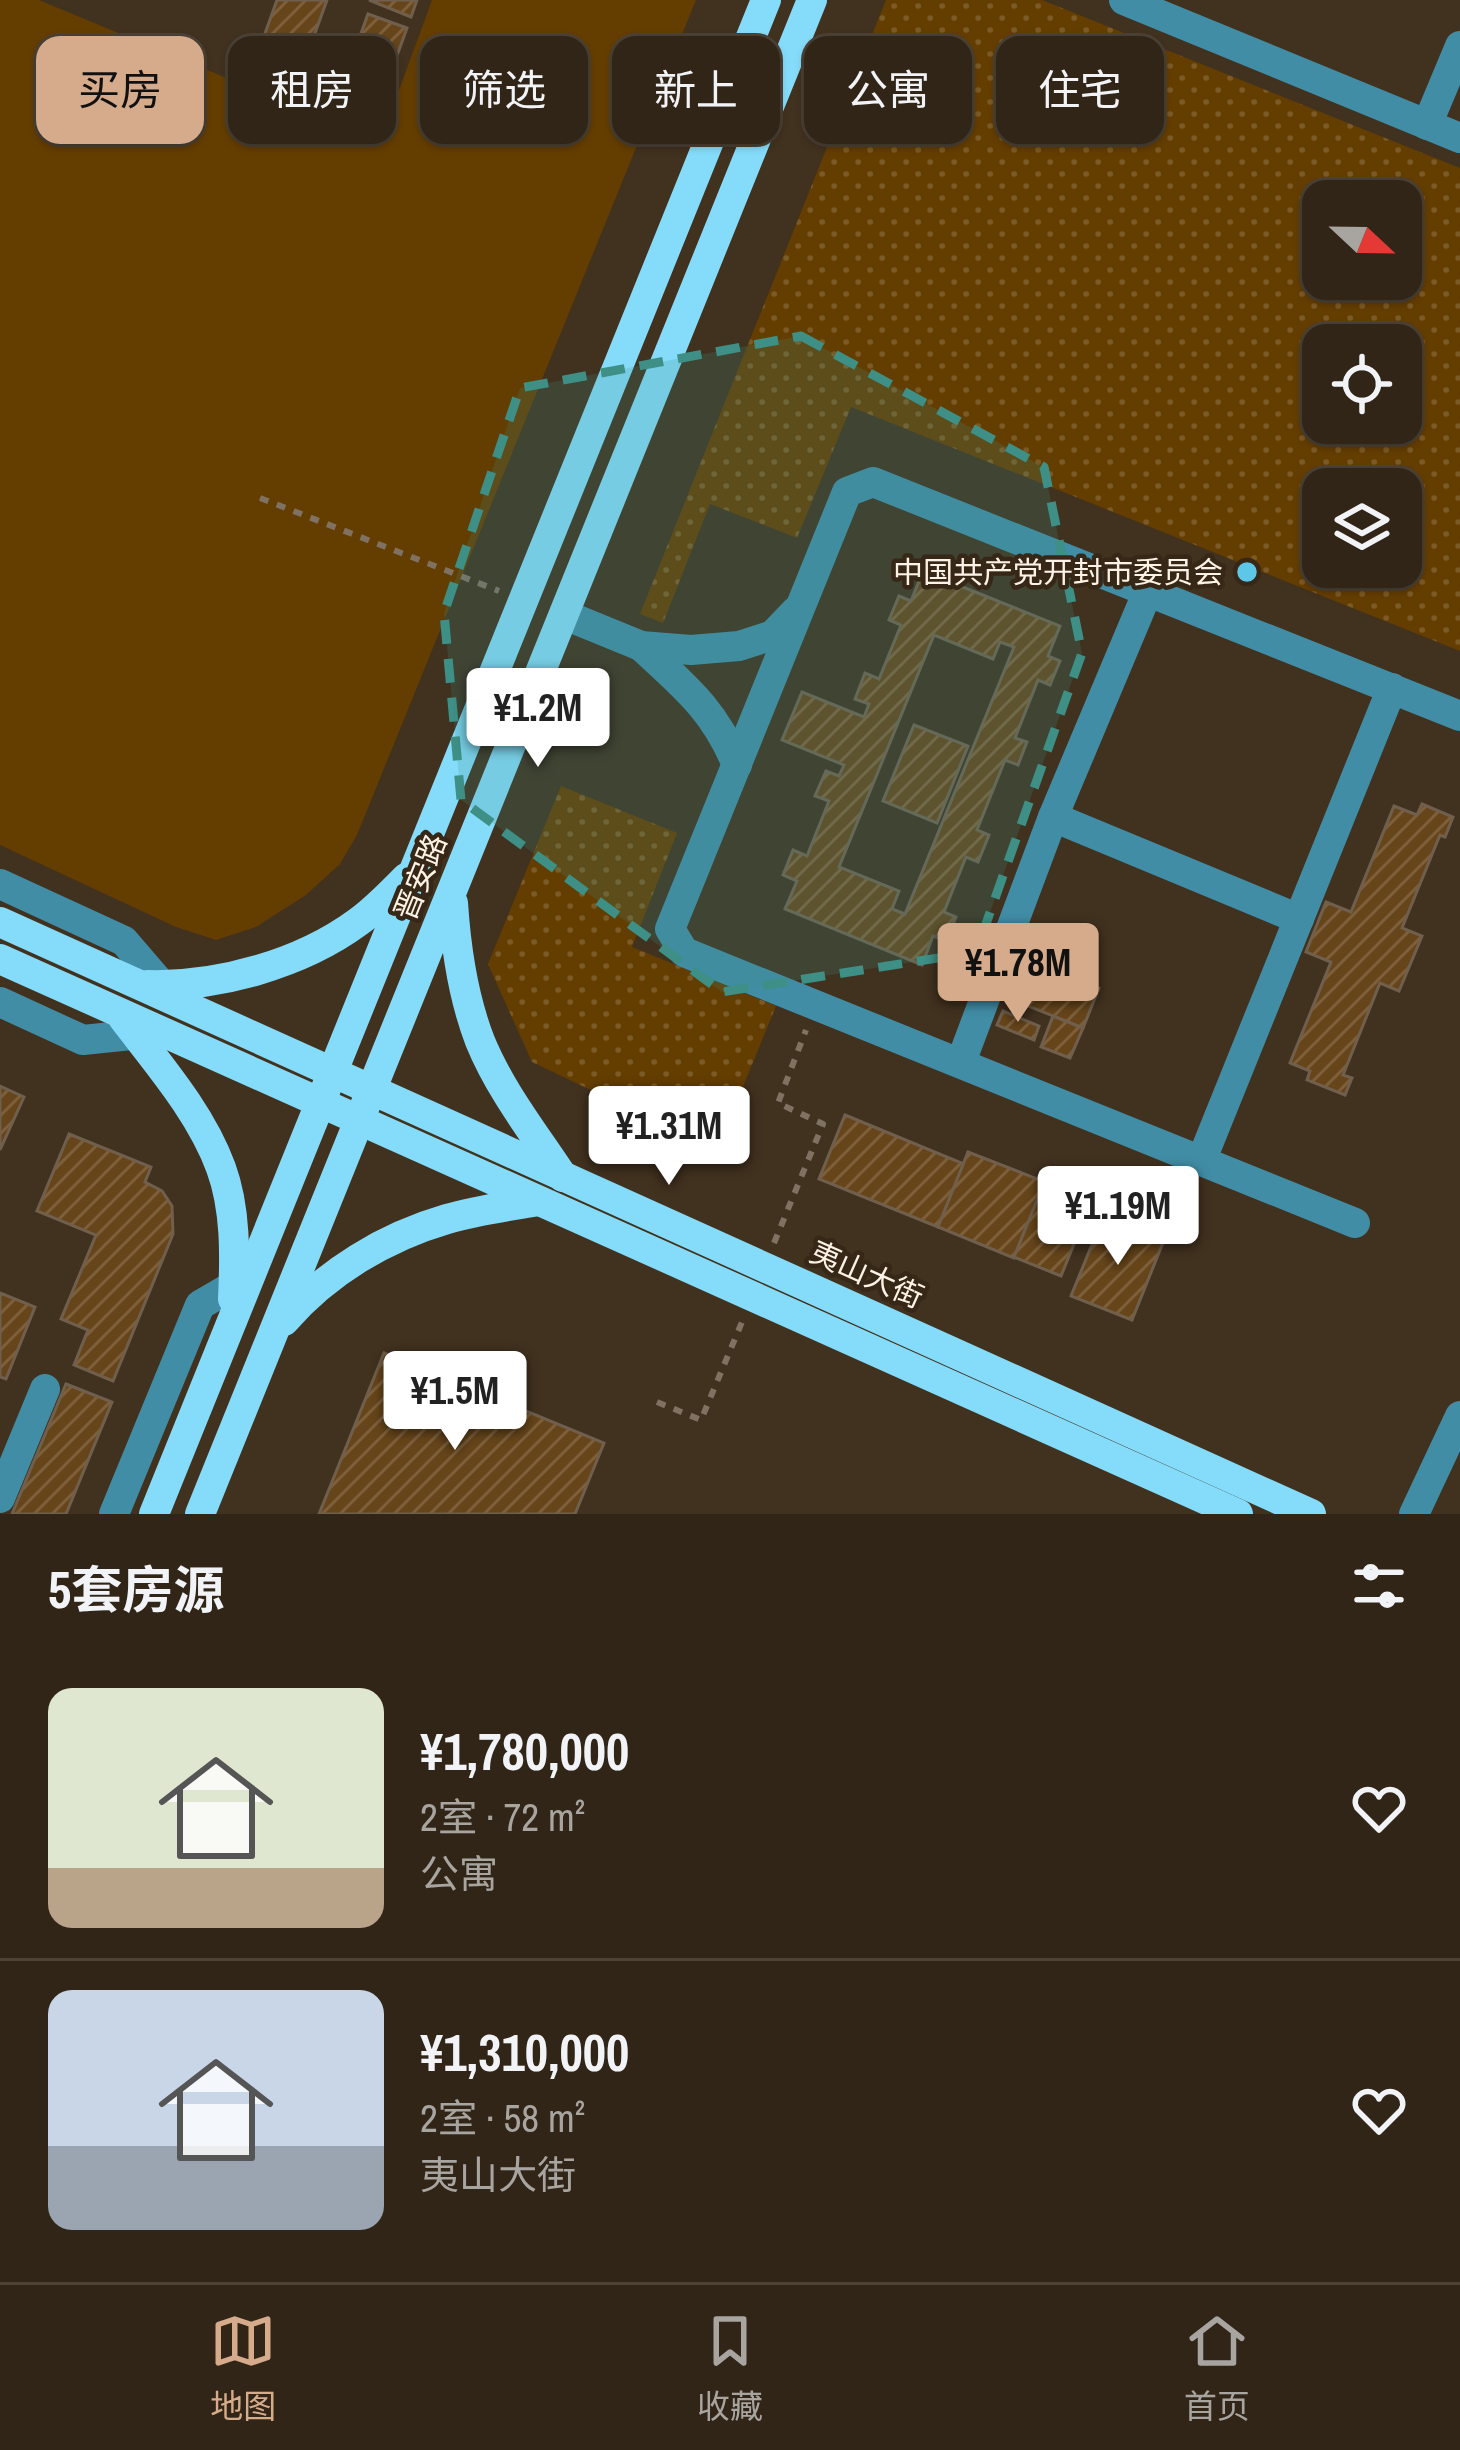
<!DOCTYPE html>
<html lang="zh">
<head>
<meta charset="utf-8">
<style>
  body { margin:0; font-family:"Archivo Narrow","Noto Sans SC",sans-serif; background:#3d3124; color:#f1f3f6; height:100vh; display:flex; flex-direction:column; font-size:45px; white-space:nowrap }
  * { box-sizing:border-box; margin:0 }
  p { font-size:39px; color:#a8a5a1 }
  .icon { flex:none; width:66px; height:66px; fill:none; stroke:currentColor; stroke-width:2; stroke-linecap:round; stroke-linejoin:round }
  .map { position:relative; height:1514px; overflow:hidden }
  .side { display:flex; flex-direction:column; background:#312517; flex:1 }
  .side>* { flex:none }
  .banner { position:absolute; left:36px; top:36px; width:1389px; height:108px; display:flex; gap:24px }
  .needle { width:78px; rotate:112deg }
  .tools { position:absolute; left:1302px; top:180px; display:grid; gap:24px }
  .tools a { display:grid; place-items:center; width:120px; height:120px; border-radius:24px; background:#312517; box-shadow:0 3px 9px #0004,0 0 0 3px #4c4236; font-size:60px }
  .price { position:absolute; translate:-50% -102px; padding:0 27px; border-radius:12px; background:#fff; color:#222; font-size:39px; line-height:78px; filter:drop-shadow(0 3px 6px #0008) }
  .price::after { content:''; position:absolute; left:50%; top:72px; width:36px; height:27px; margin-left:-18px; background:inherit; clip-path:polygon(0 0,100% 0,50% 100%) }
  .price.on { background:#d6ab8b; color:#111 }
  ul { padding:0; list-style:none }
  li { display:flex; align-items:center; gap:36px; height:300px; padding:0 48px }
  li+li { border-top:3px solid #4c4236 }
  li span { display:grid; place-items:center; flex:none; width:336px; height:240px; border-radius:24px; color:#555 }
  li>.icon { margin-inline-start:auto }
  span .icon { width:144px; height:144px; fill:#fffc; stroke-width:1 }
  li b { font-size:51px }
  h2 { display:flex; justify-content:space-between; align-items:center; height:144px; padding:0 48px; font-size:51px }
  .chip { padding:0 42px; border-radius:24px; background:#312517; box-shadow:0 3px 9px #0004,0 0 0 3px #4c4236; font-size:42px; line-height:108px }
  .chip.on { background:#d6ab8b; color:#111 }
  .tab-bar { display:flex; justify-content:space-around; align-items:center; height:168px; border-top:3px solid #4c4236; background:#312517; font-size:33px; color:#a8a5a1 }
  .tab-bar a { display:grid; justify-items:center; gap:6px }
  .tab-bar .on { color:#d6ab8b }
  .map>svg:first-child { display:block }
</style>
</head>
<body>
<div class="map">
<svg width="1460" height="1514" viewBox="0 0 1460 1514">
  <defs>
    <pattern id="grass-dots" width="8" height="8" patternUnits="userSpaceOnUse" patternTransform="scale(3)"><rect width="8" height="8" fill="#643d00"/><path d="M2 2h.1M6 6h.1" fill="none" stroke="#7b5a25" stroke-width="1.8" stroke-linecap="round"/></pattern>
    <pattern id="building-hatch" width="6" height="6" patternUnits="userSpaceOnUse" patternTransform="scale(3)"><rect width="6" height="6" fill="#66451a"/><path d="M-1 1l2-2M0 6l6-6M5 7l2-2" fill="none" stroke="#7d603b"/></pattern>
  </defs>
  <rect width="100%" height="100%" fill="#41311f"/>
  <!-- grass -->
  <g fill="url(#grass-dots)" fill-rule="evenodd">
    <path d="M886,0H1042L1460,168V651L851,407L797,538L710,504L663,623L640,614ZM1323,201H1401V279H1323ZM1323,345H1401V423H1323ZM1323,489H1401V567H1323Z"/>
    <polygon points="561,786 677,833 632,947 776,1006 717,1150 532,1062 488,964"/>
  </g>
  <!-- park -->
  <polygon fill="#643d00" points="0,0 39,0 380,142 432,0 696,0 357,835 340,864 306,895 256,927 216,940 176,927 0,845"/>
  <!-- building -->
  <g fill="url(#building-hatch)" stroke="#705f4c" stroke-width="3" fill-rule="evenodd">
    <polygon points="277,0 327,0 293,94 249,78"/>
    <polygon points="369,0 417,0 411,17"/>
    <polygon points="368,14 407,28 372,125 333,111"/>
    <path d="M923,571L1060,626L1048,656L1060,661L1050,685L1038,680L1015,738L1027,742L1018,765L1005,760L977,830L989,835L978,862L966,857L944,912L956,917L946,941L933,936L922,965L785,909L797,881L783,875L793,850L807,856L829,801L815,796L826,771L839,776L844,765L782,740L802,692L864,717L869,704L855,699L865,673L879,679L901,625L889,620L899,596L911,601ZM934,635L993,659L1000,642L1014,647L905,914L892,909L899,891L839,867Z"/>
    <polygon points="914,725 968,746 937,823 883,801"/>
    <polygon points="1422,804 1453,817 1445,837 1440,835 1402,928 1422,936 1399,991 1380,983 1343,1075 1352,1078 1345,1095 1307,1080 1310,1071 1290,1063 1331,962 1306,952 1326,902 1351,912 1394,806 1417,815"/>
    <polygon points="1022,957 1099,988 1083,1028 1006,997"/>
    <polygon points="1003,1011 1039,1026 1034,1040 997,1025"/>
    <polygon points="1053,1016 1083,1028 1070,1058 1041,1047"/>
    <polygon points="0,1086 24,1097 0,1150"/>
    <polygon points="845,1115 964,1164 938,1227 819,1179"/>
    <polygon points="69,1134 151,1167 145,1182 162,1191 172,1206 173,1234 113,1381 74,1365 88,1330 61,1319 96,1235 37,1211"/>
    <polygon points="968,1152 1045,1182 1014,1258 938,1227"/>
    <polygon points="1040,1193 1087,1212 1061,1276 1014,1257"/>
    <polygon points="1104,1215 1164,1240 1132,1320 1071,1296"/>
    <polygon points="0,1293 35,1307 6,1379 0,1377"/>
    <polygon points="384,1353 604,1443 575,1514 319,1514"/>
    <polygon points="66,1384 112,1402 66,1514 12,1514"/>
  </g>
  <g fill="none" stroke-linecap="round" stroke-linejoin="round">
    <!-- path -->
    <g stroke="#807262" stroke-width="6" stroke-dasharray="9 9" stroke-linecap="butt">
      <polyline points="260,498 499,591"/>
      <polyline points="774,1243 823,1124 778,1103 806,1030"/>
      <polyline points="657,1402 701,1420 742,1322"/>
    </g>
    <!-- minor -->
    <g stroke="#418da5" stroke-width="30">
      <polyline points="1124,0 1460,138"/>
      <polyline points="1427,125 1460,46"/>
      <polyline points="565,615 641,646 691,650 739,646 773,635 796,611"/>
      <path d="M641,646C684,686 714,709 737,765"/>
      <polyline points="1053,817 1299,919"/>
      <polyline points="0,884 124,941 173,998"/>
      <polyline points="0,1002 83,1040 160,1032"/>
      <polyline points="961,1062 1053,817 1148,591"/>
      <polyline points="1202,1159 1392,688"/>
      <polyline points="1355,1223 684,952 670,929 847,492 873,482 1460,716"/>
      <polyline points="0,1498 45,1389"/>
      <polyline points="114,1514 200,1305 250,1276"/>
      <polyline points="1414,1514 1460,1416"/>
    </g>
    <!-- major -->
    <g stroke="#85dcfa" stroke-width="30">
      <path d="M453,903C456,949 463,997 480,1041C500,1090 534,1133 563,1177"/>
      <polyline points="0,922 1311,1514"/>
      <polyline points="0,959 1238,1514"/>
      <path d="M148,985C218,987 301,964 358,922C375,910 391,893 406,878"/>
      <path d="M123,1018C158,1064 201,1113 221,1168C236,1209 235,1256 233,1299"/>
      <path d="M284,1321C327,1272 385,1237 447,1219C477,1210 509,1206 539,1201"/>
      <polyline points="154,1514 766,0"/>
      <polyline points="200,1514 812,0"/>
    </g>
  </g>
  <!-- marked area -->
  <path fill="#3e8f86" fill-opacity="0.2" stroke="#3e8f86" stroke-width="9" stroke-dasharray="24 15" stroke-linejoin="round" d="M801,336L1044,467L1082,653L976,952L722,992L461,800L444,613L520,388Z"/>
  <!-- markers -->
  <circle fill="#5dc7e8" stroke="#362716" stroke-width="4.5" cx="1247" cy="572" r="12"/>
  <g text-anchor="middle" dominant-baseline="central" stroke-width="9" stroke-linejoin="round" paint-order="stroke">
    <!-- poi labels -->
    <g font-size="30" fill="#fcf2e6" stroke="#362716" text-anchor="end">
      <text x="1223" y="572">中国共产党开封市委员会</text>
    </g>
    <!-- street labels -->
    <g font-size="30" fill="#fcf2e6" stroke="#362716">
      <text transform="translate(420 877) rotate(-68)">晋安路</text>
      <text transform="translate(867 1274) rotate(24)">夷山大街</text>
    </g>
  </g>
</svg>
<div class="tools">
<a><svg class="needle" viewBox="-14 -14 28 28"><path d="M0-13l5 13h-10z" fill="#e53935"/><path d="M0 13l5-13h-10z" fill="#a8a5a1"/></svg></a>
<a><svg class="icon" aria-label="locate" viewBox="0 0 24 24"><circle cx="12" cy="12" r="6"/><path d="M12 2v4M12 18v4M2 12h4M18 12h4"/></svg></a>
<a><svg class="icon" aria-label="layers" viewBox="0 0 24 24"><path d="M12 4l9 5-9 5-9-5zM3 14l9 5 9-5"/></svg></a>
</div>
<b class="price" style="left:538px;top:770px">¥1.2M</b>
<b class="price on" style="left:1018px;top:1025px">¥1.78M</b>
<b class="price" style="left:669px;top:1188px">¥1.31M</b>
<b class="price" style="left:1118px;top:1268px">¥1.19M</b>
<b class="price" style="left:455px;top:1453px">¥1.5M</b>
<div class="banner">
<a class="chip on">买房</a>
<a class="chip">租房</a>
<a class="chip">筛选</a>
<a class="chip">新上</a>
<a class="chip">公寓</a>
<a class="chip">住宅</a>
</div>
</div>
<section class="side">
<h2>5套房源<svg class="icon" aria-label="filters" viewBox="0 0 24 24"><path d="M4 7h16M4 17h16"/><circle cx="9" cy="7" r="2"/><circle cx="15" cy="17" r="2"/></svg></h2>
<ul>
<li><span style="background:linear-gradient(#dfe7d0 75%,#b9a48a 0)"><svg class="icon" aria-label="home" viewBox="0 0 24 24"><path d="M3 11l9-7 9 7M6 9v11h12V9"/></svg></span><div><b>¥1,780,000</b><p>2室 · 72 m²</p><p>公寓</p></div><svg class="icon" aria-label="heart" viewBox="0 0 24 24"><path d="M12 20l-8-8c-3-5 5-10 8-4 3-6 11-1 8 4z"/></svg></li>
<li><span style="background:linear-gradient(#c9d6e8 65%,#9aa5b1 0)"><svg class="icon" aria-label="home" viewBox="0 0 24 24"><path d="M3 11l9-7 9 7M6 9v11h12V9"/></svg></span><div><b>¥1,310,000</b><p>2室 · 58 m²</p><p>夷山大街</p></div><svg class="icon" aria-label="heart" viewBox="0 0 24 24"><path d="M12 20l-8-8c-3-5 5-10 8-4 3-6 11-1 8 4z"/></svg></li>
</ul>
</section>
<nav class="tab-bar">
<a class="on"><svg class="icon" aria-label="map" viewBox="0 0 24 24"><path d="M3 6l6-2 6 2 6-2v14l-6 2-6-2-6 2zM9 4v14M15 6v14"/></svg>地图</a>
<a><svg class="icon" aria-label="saved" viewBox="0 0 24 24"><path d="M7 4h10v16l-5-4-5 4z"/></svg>收藏</a>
<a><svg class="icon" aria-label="home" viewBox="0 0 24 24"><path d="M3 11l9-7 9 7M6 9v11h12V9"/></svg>首页</a>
</nav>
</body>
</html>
